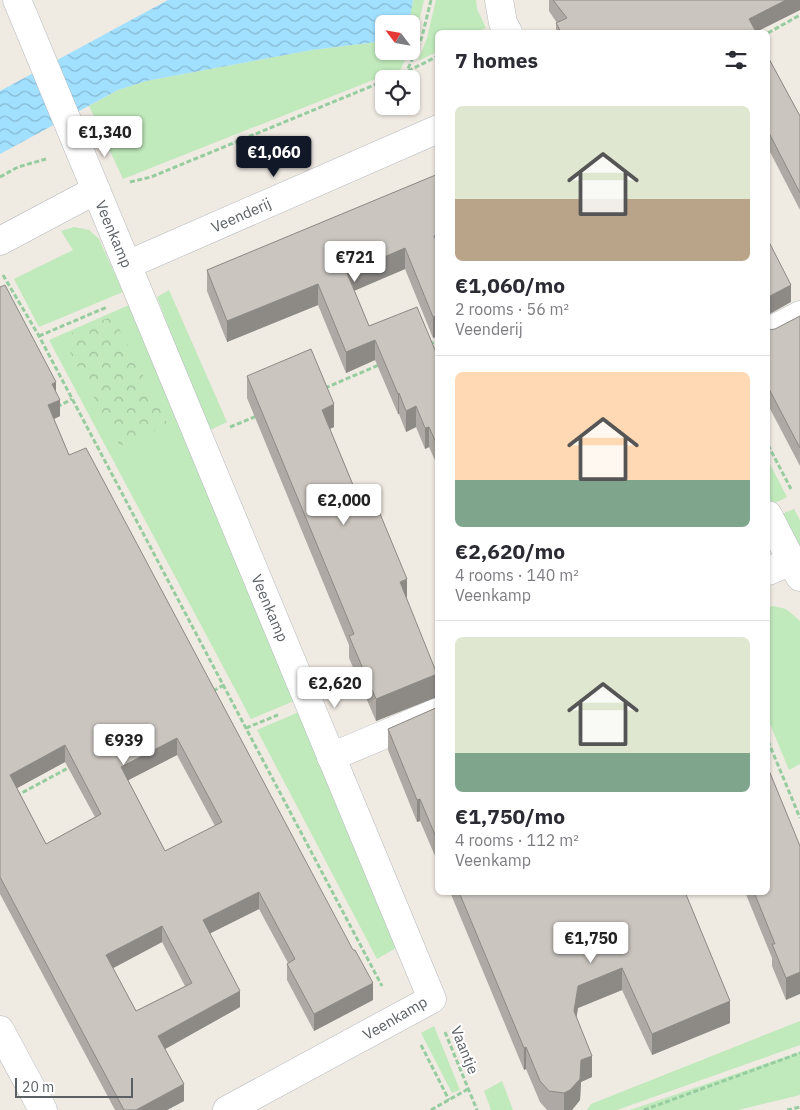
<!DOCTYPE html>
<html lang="en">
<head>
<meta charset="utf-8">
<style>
  body { margin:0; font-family:"IBM Plex Sans",sans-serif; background:#f2f2f3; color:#2b2b33; height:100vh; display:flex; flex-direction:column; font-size:19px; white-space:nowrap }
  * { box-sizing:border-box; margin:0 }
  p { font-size:16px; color:#7c7c81 }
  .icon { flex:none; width:28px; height:28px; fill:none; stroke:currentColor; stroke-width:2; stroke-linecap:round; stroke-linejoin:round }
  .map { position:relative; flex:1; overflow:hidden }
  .sheet { position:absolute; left:435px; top:30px; width:335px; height:865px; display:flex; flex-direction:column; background:#fff; border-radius:8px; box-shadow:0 1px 4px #0004 }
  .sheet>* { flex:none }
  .needle { width:32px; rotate:301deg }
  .tools { position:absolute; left:375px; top:15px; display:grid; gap:10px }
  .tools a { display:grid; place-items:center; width:45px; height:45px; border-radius:8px; background:#fff; box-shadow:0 1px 4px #0004; font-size:25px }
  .scale { position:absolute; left:15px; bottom:12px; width:118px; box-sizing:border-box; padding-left:5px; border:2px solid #5a6064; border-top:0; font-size:14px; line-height:18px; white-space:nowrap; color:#5a6064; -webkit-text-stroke:4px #fff; paint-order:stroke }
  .price { position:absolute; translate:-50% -42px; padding:0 11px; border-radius:5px; background:#fff; color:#222; font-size:16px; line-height:32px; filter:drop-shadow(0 1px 2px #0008) }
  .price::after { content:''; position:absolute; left:50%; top:30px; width:15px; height:11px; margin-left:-8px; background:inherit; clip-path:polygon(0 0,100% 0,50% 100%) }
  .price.current { background:#111827; color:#fff }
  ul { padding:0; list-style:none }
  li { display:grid; align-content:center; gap:10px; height:265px; padding:0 20px }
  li+li { border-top:1px solid #e1e1e2 }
  li span { display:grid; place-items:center; height:155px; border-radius:8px; color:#555 }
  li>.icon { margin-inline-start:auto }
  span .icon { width:90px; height:90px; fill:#fffc; stroke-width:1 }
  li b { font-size:21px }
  h2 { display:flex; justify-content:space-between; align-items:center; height:60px; padding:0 20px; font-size:21px }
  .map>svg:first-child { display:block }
</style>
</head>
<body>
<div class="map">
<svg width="800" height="1110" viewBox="0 0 800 1110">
  <defs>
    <pattern id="park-crowns" width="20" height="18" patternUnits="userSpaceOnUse" patternTransform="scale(1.25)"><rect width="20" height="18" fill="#c0e9bc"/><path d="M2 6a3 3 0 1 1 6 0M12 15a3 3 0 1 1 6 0" fill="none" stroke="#9fc09c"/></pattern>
    <pattern id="water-waves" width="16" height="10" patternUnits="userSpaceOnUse" patternTransform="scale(1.25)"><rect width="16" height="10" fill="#a1e0ff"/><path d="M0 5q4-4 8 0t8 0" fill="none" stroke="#86b9d2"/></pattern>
  </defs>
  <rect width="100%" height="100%" fill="#efeae2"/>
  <!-- grass -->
  <g fill="#c0e9bc">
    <polygon points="413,0 424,0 415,39 411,47 411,24 409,24"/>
    <polygon points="436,0 476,0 477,9 486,28 476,32 438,32 437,52 418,61 427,38"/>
    <polygon points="384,41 384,51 409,51 401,69 123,179 89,106 118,90 146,81 312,50"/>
    <polygon points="74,227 89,230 99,239 123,292 39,327 14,279 73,250 61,231"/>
    <polygon points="169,290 227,422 208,431 157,297"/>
    <polygon points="129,305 294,701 251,719 49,340"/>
    <polygon points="768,460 787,497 771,505 768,499"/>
    <polygon points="794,509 800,520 800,559 777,516"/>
    <polygon points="773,606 786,609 800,621 800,764 789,770 768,719 768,607"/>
    <polygon points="299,712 398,947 377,959 257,730"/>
    <polygon points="800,1021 800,1045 617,1110 587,1110 591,1104"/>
    <polygon points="434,1026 460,1090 452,1093 421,1033"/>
    <polygon points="800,1052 800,1095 738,1110 630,1110"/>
    <polygon points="502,1081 513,1110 491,1110 484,1091"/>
  </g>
  <!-- park -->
  <polygon fill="url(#park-crowns)" points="113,316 168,425 120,446 62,337"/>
  <!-- water -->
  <polygon fill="url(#water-waves)" points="168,0 413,0 409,24 384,24 384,41 312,50 146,81 118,90 0,154 0,91"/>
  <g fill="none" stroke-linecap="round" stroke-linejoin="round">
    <!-- street casing -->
    <g stroke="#b5b9be" stroke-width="29">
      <g id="street">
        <polyline points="17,0 432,999 227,1110"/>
        <polyline points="499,0 503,23 508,32"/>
        <polyline points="0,241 96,190"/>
        <polyline points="127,265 438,129"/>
        <polyline points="768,332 800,315"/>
        <polyline points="768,515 800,577"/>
        <polyline points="768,571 792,561"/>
        <polyline points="331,757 438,712"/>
        <polyline points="0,1030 43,1110"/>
      </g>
    </g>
    <!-- path -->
    <g stroke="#96cda0" stroke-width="3" stroke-dasharray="5 2.5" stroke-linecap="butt">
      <polyline points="768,33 800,15"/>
      <polyline points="408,71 438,56"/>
      <polyline points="389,79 407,71 422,37 431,0"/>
      <polyline points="0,177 18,167 46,159"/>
      <polyline points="130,182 151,177 384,81"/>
      <polyline points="3,275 39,336 382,986"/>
      <polyline points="39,336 107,307"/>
      <polyline points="429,344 438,341"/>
      <polyline points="325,388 379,365"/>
      <polyline points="57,407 72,399"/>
      <polyline points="230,427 257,416"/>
      <polyline points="768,445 791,489"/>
      <polyline points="213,691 224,685"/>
      <polyline points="246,728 278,715"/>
      <polyline points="768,741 800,818"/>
      <polyline points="16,796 70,767"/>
      <polyline points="445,1032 477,1110"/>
      <polyline points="421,1045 449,1100"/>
      <polyline points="431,1110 468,1089"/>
      <polyline points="644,1110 800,1053"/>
      <polyline points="787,1110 800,1107"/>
    </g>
    <!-- street -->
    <use href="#street" stroke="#fff" stroke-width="28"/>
  </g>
  <!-- wall -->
  <g fill="#aea9a4" fill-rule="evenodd">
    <polygon points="549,0 800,0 800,10 756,32 556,32 556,23 557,23 549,11"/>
    <polygon points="768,57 800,116 800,210 768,148"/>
    <polygon points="438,174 438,336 433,338 405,269 354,290 369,326 438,357 438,467 429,447 425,449 416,427 406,432 399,414 398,414 375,360 346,373 318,305 227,342 207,291 207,270"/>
    <path d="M0,287L56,393L60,416L54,419L69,455L373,1000L314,1031L287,980V964L288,963L259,909L210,933L240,1007L165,1049L184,1101L167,1110H115L0,894ZM177,755L215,826L165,851L128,780ZM65,762L95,817L46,844L17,788ZM162,942L185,986L136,1011L113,968Z"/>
    <polygon points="800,316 800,466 768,405 768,330 775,329"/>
    <polygon points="247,376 334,427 330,429 358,497 407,600 437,697 376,721 349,658 349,645 247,398"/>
    <polygon points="438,707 438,863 420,821 417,822 388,750 388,729"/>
    <polygon points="800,846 786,1000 772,966 772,958 745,892 768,892"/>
    <polygon points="450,892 685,892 730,1023 652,1055 622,990 578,1008 576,1017 592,1077 581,1082 580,1100 572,1110 547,1110 540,1102 526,1069 524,1070"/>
  </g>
  <!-- shaded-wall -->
  <g fill="#8d8a86">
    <polygon points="786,0 800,0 800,10 756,32 749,19"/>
    <polygon points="438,235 438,255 434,236"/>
    <polygon points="405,248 405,269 347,294 347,273"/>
    <polygon points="318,284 318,305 227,342 227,321"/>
    <polygon points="791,285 791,302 768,315 768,297"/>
    <polygon points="438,315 438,336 433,338 433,317"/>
    <polygon points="375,340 375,360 346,373 346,352"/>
    <polygon points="56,382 56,398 52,384"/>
    <polygon points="399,393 399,414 398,414 398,394"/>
    <polygon points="60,400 60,416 48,422 48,405"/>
    <polygon points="334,404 334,427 322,432 322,410"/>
    <polygon points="416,406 416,427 406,432 406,411"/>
    <polygon points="429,427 429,447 425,449 425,428"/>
    <polygon points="407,579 407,602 400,582"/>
    <polygon points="437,674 437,697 376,721 376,699"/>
    <polygon points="177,738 177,755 121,784 121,767"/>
    <polygon points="65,745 65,762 10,792 10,775"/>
    <polygon points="420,799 420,821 417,822 417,800"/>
    <polygon points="259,892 259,909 203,937 203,920"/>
    <polygon points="162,926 162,942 106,972 106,955"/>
    <polygon points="622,968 622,990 578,1008 574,1033 574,1011 578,986"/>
    <polygon points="800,972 800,994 786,1000 786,978"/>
    <polygon points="373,983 373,1000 314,1031 314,1014"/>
    <polygon points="240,991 240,1007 158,1053 158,1036"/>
    <polygon points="730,1001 730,1023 652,1055 652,1034"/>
    <polygon points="526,1047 526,1069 524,1070 524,1048"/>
    <polygon points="592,1056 592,1077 581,1082 580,1100 572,1110 564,1110 564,1093 581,1060"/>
    <polygon points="184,1084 184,1101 167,1110 136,1110"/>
  </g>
  <!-- building -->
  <g fill="#cac5bf" stroke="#8d8a86" fill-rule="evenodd">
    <polygon points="553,0 786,0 749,19 756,32 561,32 556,23 567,18"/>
    <polygon points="768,57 800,116 800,193 768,131"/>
    <polygon points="438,174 438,235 434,236 438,244 438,315 433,317 405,248 347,273 369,326 417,307 438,357 438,447 429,427 425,428 416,406 406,411 399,393 398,394 375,340 346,352 318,284 227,321 207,270"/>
    <polygon points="768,240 791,285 768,297"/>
    <path d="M5,285L56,382L52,384L60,400L48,405L69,455L86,448L353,950H355L373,983L314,1014L287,964L295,959L259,892L203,920L240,991L158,1036L184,1084L136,1110H124L0,877V287ZM177,738L222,822L165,851L121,767ZM65,745L101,814L46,844L10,775ZM162,926L192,983L136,1011L106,955Z"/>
    <polygon points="800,316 800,448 768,387 768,330 775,329"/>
    <polygon points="311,349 334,404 322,410 358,497 371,492 407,579 400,582 437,674 376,699 349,636 354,634 247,376"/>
    <polygon points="438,707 438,842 420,799 417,800 388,729"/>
    <polygon points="768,768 800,846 800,972 786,978 772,944 775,944 754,892 768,892"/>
    <polygon points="459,892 685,892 730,1001 652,1034 622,968 578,986 574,1011 592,1056 581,1060 580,1079 570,1090 564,1093 549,1091 540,1081 526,1047 524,1048"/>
  </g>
  <g text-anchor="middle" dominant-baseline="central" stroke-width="4" stroke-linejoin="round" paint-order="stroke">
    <!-- street labels -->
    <g font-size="15" fill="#5a6064" stroke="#fff">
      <text transform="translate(241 215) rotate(-24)">Veenderij</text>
      <text transform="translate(114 234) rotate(67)">Veenkamp</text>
      <text transform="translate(270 608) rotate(67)">Veenkamp</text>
      <text transform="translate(395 1018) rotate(-30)">Veenkamp</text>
      <text transform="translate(465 1050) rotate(68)">Vaantje</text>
    </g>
  </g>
</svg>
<div class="tools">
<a><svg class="needle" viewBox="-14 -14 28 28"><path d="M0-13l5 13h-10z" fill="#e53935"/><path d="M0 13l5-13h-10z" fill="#7c7c81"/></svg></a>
<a><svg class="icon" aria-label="locate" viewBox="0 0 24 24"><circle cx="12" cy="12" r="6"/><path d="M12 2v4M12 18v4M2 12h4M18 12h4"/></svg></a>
</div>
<div class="scale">20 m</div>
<b class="price" style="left:105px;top:158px">€1,340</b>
<b class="price current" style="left:274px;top:178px">€1,060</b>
<b class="price" style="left:355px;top:283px">€721</b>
<b class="price" style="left:344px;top:526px">€2,000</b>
<b class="price" style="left:335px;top:709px">€2,620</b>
<b class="price" style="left:124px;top:766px">€939</b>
<b class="price" style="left:591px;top:964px">€1,750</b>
<section class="sheet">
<h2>7 homes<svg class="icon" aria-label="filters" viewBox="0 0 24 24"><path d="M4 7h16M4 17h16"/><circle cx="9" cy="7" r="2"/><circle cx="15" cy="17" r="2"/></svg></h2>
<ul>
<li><span style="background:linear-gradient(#dfe7d0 60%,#b9a48a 0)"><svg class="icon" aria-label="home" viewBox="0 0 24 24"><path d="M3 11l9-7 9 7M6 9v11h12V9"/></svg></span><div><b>€1,060/mo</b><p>2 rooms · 56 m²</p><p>Veenderij</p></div></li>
<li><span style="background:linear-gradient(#ffd9b3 70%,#7fa58c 0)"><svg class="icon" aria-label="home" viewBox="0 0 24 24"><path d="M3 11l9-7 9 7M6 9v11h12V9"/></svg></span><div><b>€2,620/mo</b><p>4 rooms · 140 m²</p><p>Veenkamp</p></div></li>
<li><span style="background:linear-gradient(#dfe7d0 75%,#7fa58c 0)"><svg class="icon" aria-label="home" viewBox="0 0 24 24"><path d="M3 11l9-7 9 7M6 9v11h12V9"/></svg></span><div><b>€1,750/mo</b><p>4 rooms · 112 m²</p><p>Veenkamp</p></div></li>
</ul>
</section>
</div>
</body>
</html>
